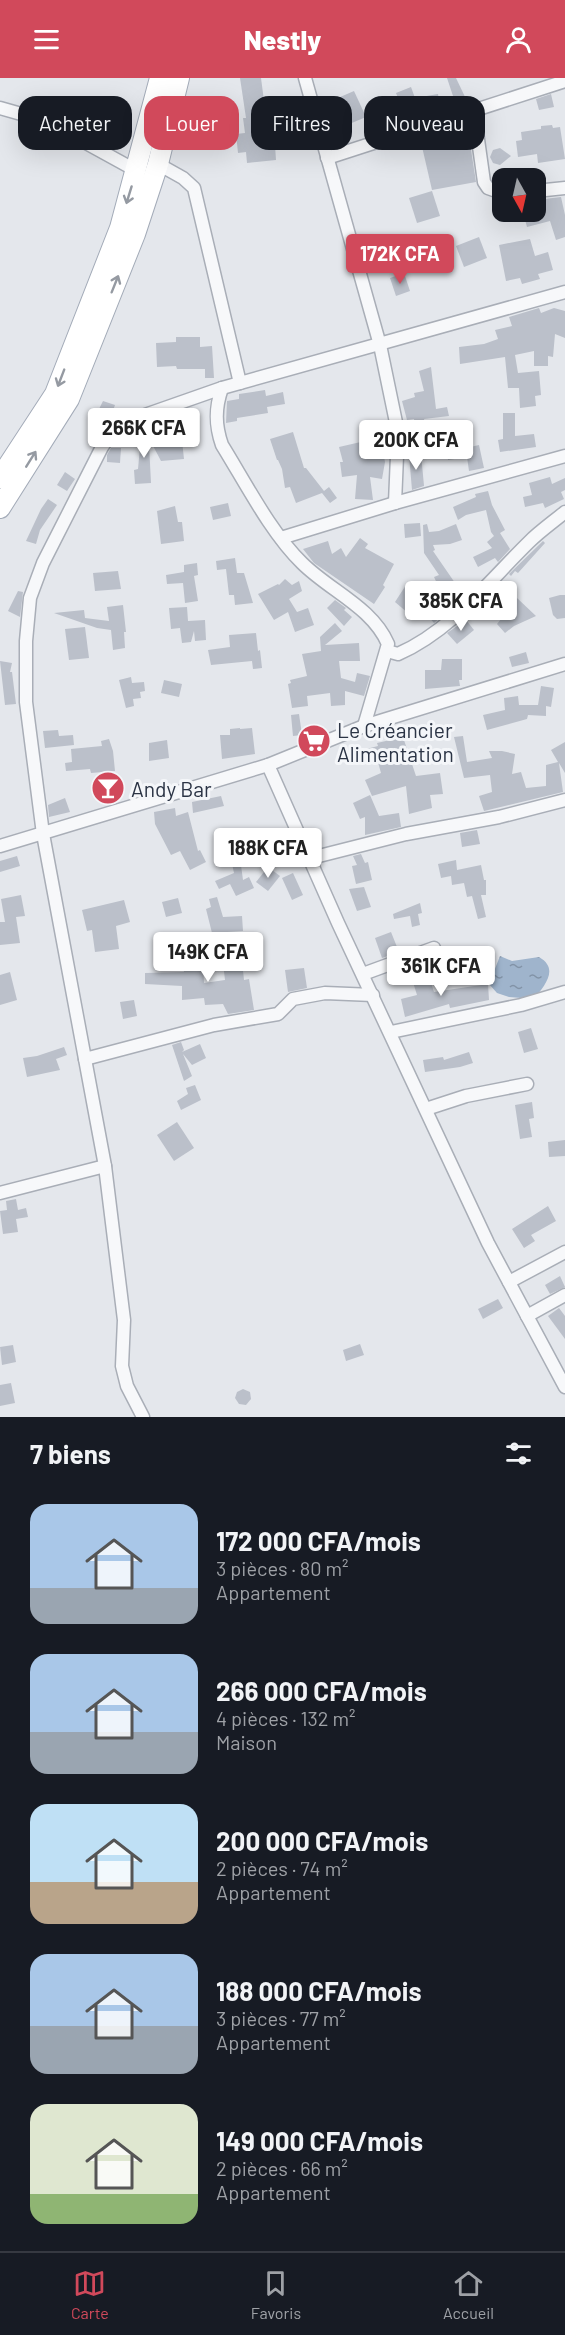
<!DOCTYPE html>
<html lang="fr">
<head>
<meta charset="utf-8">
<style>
  body { margin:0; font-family:Barlow,sans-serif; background:#242831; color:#f1f3f6; height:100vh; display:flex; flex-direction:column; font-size:22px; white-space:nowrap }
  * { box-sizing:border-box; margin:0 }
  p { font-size:20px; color:#9ea1a6 }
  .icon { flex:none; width:33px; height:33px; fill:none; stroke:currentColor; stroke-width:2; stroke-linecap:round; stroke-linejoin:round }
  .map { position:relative; height:1339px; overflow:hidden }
  .sheet { display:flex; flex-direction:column; background:#171b24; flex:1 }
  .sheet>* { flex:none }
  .hud { position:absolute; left:18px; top:18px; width:530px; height:54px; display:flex; gap:12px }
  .needle { width:39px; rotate:172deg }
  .buttons { position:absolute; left:492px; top:90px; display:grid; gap:12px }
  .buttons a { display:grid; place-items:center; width:54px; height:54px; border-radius:12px; background:#171b24; box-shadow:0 6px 24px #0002; font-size:30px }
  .price { position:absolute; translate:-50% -51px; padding:0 14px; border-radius:6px; background:#fff; color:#222; font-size:20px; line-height:39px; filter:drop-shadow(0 2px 3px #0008) }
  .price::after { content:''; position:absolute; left:50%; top:36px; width:18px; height:14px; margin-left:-9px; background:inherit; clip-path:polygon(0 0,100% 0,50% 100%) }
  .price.selected { background:#d1495b; color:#fff }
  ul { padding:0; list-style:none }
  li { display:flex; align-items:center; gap:18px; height:150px; padding:0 30px }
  li span { display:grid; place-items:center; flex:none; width:168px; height:120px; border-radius:18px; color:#555 }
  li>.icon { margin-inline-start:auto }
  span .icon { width:72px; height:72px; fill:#fffc; stroke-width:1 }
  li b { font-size:26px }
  h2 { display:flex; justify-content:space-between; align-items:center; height:72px; padding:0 30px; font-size:26px }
  .pill { padding:0 21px; border-radius:18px; background:#171b24; box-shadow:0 6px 24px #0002; font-size:21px; line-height:54px }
  .pill.selected { background:#d1495b; color:#fff }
  header { display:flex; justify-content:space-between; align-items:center; height:78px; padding:0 30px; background:#d1495b; color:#fff; font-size:27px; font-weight:800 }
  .dock { display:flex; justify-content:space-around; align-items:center; height:84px; border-top:2px solid #363941; background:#171b24; font-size:16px; color:#9ea1a6 }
  .dock a { display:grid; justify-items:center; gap:3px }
  .dock .selected { color:#d1495b }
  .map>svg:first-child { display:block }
</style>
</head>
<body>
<header><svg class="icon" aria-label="menu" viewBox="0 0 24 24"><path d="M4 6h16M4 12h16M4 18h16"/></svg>Nestly<svg class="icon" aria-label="person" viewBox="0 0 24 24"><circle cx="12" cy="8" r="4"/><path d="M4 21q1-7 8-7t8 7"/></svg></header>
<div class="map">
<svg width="565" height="1339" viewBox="0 0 565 1339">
  <defs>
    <pattern id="water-ripples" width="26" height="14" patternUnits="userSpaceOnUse" patternTransform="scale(1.5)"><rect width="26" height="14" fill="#9fb4cc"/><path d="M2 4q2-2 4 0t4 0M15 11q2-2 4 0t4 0" fill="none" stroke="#8293a7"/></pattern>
  </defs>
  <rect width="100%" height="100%" fill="#e4e7ec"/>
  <!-- water -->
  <path fill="url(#water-ripples)" d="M500,878L512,883L539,879C560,891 544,908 534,921L509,919L497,915L489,906Z"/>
  <!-- building -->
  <g fill="#bbc0ca">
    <polygon points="240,0 261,0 266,38 271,37 272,52 274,52 276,82 247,85 246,74 238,75 236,56 245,55 243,40 246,40"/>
    <polygon points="447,0 456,0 466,21 455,24"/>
    <polygon points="411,9 415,20 438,16 441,34 392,50 388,42 404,35 396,15"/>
    <polygon points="354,13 366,39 335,52 324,26"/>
    <polygon points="551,16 554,29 539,32 536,21"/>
    <polygon points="467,46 476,104 432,112 420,60 443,54 442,52"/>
    <polygon points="552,47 553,50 560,49 565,81 538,85 537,76 518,79 516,63 522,62 521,54 541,51 541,48"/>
    <polygon points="500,70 511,78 500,87 493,85 490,79 493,72"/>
    <polygon points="432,113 440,138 417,145 409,120"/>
    <polygon points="561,119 565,137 565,159 556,162 550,143 527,149 523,134 536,134 536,122"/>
    <polygon points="479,159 487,180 464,189 456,168"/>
    <polygon points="530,161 535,178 548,174 553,192 538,196 540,201 522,206 520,200 506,203 499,167"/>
    <polygon points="404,195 410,213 396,218 390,200"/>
    <polygon points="539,230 541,235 554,230 565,233 565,260 555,256 553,279 548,278 548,288 534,288 534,273 515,277 518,295 539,293 541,317 535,318 536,328 520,330 519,310 508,310 505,279 460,286 459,269 484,266 498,261 495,252 512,248 509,239"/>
    <polygon points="176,259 200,259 200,269 212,268 214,300 205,300 205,291 177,291 176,288 157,289 156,265 176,264"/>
    <polygon points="431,289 436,331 447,329 449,338 424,341 425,345 415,348 414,341 407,342 402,323 415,319 414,315 424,313 419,293"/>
    <polygon points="265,312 266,318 283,314 285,326 267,329 268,335 237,340 237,343 226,345 227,323 239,321 239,316"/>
    <polygon points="103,323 115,327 109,344 102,355 90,349"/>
    <polygon points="179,335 184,381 161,383 150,362 167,364 165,339"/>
    <polygon points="503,335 515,335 515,358 534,356 536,369 500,374 498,362 503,361"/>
    <polygon points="148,346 151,405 135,406 134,392 138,391 142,347"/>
    <polygon points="293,354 304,390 306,390 324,413 329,409 337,420 330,425 322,415 296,425 290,409 285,410 282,391 278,382 277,382 270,361"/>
    <polygon points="452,355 455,371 457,372 479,367 484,390 469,393 467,379 448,382 446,369 419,374 417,362"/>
    <polygon points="365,363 366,365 381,363 385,384 382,401 370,399 373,422 355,421 357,397 342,399 340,384 343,384 339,369"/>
    <polygon points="111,370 121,370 120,385 107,384 107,377"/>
    <polygon points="421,376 424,408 412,412 409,377"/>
    <polygon points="65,394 75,401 67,413 57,407"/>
    <polygon points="550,399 552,406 565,400 565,412 561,414 564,421 545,430 543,425 525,429 523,419 532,417 529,405"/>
    <polygon points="488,413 492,427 505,452 500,455 510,471 498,484 495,480 478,489 473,479 492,470 487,464 494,458 491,454 486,432 466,437 458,442 453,429 476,419 475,416"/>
    <polygon points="48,421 57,427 40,452 36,466 26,463 41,431"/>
    <polygon points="228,425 231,438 213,442 210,429"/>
    <polygon points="175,428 178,444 182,444 184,463 161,466 157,433"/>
    <polygon points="420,445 421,458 405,460 404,446"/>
    <polygon points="427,446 429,454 439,453 456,446 462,462 450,466 433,467 435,472 433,473 464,518 434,545 423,532 415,541 395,524 406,507 433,528 444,520 434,499 439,497 424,475 423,447"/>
    <polygon points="360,460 368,466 365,470 394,486 383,507 385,509 374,526 314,485 303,471 328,463 332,476 341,470 346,479"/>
    <polygon points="543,463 545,465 518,495 515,493 511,498 509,496"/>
    <polygon points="235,480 237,495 244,495 253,525 235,527 234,517 229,517 226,491 217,492 216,483"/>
    <polygon points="197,485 198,497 194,498 198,523 185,525 183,505 167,506 166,497 184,494 184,487"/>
    <polygon points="118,493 121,511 95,513 93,495"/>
    <polygon points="285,501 292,507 299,503 302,513 289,521 297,534 308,530 314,547 295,554 288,534 274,542 258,516 278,506 279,507"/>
    <polygon points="501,505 536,538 514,548 505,555 497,546 501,541 496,538 500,532 488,518"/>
    <polygon points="18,513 23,514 20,539 8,533"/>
    <polygon points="560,517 565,517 565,540 557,541 553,537 549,520"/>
    <polygon points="335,522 346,530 344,532 352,539 344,548 327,530"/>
    <polygon points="123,527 126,554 124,554 125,570 113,572 111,552 97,550 54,535 84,532 85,540 109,543 107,529"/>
    <polygon points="187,529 188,543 205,542 206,562 195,563 194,553 191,564 182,565 180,550 171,551 169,530"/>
    <polygon points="466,542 474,552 457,566 447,555"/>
    <polygon points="335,545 342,553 325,567 359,565 360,583 339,583 341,600 355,604 357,595 370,598 364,618 345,613 345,627 331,628 330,615 307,618 308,628 292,630 288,606 291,605 290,602 307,598 302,576 321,573 320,559"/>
    <polygon points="85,549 89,580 69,582 65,551"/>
    <polygon points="256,555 258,573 260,572 262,590 253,591 252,583 211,587 208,572 230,569 229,557"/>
    <polygon points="526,574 529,585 512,589 509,579"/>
    <polygon points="442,581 462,581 462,602 459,602 460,608 425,611 425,592 441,592"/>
    <polygon points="0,583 12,585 10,594 12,594 16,626 5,627"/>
    <polygon points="131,599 132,605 144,604 145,613 140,614 141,620 133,621 134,628 126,630 119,602"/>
    <polygon points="164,602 182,606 179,619 161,615"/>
    <polygon points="541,608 554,610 551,629 546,628 546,638 528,637 527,641 487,652 483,637 505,632 504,620 518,618 519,627 538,627"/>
    <polygon points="299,636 302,657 293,658 291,637"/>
    <polygon points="240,650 240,651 252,650 255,676 222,681 220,657 230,657 230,651"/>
    <polygon points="58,652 59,658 73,657 74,667 45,670 43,653"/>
    <polygon points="463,658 467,684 492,680 489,673 502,673 515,676 512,696 521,694 526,710 546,708 546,687 558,684 551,672 565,664 565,695 559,685 563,714 484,733 479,718 492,714 490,697 464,700 454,659"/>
    <polygon points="403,659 416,698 440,695 443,716 430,717 432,730 409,736 406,708 372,718 365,702 381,695 376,677 340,683 339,678 378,668 377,665"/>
    <polygon points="109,661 113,673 115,693 91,695 90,691 66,693 65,685 72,684 71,671 102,668 101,663"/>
    <polygon points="167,662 169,680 149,683 149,665"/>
    <polygon points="370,717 379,738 399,735 401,749 365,757 365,739 360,741 353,725"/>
    <polygon points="221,718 224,728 193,735 192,724"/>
    <polygon points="65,720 70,734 49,739 48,727"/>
    <polygon points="175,730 176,738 188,734 198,773 200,772 206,784 190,792 180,773 171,777 155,746 154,734"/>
    <polygon points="477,752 480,766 462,769 460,755"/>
    <polygon points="361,776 365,785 368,784 372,802 356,806 352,788 357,787 353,778"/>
    <polygon points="17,778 20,788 0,794 0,783"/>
    <polygon points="240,780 243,802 249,799 254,810 236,818 230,806 219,811 215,803 234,795 231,781"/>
    <polygon points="456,782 457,792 481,787 484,802 486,802 486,817 481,817 486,839 478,841 472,818 467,819 464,805 452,807 451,798 441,800 438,786"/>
    <polygon points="268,789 280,798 268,813 256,804"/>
    <polygon points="293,795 303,817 292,822 282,800"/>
    <polygon points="364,809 371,829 357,833 349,811"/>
    <polygon points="21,817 25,838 16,839 20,865 0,867 0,844 5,844 1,821"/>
    <polygon points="217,819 223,839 242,838 243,853 212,855 206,831 211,829 209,821"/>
    <polygon points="178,820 182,835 166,839 162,824"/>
    <polygon points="124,822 130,844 116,848 119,871 95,874 92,852 87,853 82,832"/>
    <polygon points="420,825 422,835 418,836 420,847 412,849 410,838 394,841 393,836"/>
    <polygon points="391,854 399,874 382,880 375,860"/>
    <polygon points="202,867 204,905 225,902 223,885 242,883 244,902 249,901 254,932 228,936 223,926 205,927 204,920 182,922 182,908 145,906 145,895 184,894 179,871"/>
    <polygon points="304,890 307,910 288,914 285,892"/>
    <polygon points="10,894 17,922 0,927 0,897"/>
    <polygon points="428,896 434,914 488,906 489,922 450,930 449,926 405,939 401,921 417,917 412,901"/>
    <polygon points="134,922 137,938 123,941 120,924"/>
    <polygon points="531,950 538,971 524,975 518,954"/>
    <polygon points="181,964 184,972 182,974 200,966 206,980 192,987 183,976 192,998 184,1003 172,967"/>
    <polygon points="64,969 67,977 56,981 60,992 27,999 23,980 37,978"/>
    <polygon points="469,974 473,985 460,989 425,994 423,982 443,979 444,982"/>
    <polygon points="195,1007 201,1022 181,1032 177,1023 188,1016 186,1010"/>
    <polygon points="532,1024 534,1040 529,1041 532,1059 520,1061 515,1027"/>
    <polygon points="177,1044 194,1070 174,1083 157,1057"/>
    <polygon points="565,1062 565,1078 549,1079 548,1064"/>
    <polygon points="16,1121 18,1132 26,1130 28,1139 16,1141 18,1154 3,1156 0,1133 7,1132 6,1123"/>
    <polygon points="548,1128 556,1143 531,1157 535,1163 524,1170 512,1151"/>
    <polygon points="560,1198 565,1209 550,1216 545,1207"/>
    <polygon points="498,1221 503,1230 483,1241 478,1231"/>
    <polygon points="559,1230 565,1238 565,1261 548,1238"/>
    <polygon points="360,1266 364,1277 346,1283 343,1272"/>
    <polygon points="13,1267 16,1284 2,1287 0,1269"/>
    <polygon points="11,1305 15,1325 0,1328 0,1307"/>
    <polygon points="243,1311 250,1314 251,1321 246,1327 239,1326 235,1320 237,1314"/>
  </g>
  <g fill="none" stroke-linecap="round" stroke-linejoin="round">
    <!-- minor casing -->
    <g stroke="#a9aeb7" stroke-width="15">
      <g id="minor">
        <polyline points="305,0 380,267 398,354 395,425"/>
        <polyline points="0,30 46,43 137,93"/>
        <polyline points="474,33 484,104 488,110 502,115"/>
        <polyline points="327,80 565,3"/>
        <polyline points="158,86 183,100 194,110 240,305"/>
        <polyline points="536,113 565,110"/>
        <path d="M222,310C215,330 215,347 222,367C245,404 271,455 302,485C330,513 372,529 388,566L364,648"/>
        <polyline points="281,460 395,425 565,378"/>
        <path d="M387,573L398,576C451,553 489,503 529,464C540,453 553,444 565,434"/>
        <polyline points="268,687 338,845 488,1165 565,1309"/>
        <polyline points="0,768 268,687 364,648 565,586"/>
        <polyline points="311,780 406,756 499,739 565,722"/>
        <polyline points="363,896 434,870"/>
        <polyline points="391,954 521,927 565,914"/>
        <polyline points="85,981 214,947 278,936 293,921 325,915 373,917"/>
        <polyline points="426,1031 466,1018 527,1006"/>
        <polyline points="0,1115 105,1088"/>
        <polyline points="509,1204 565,1174"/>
        <polyline points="527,1238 565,1217"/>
        <polyline points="143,1339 127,1308 122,1288 124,1242 105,1088 43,756 26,624 26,563 30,520 43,485 102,369 113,353 125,344 222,310 565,214"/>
      </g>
    </g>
    <!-- primary casing -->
    <g stroke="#a3abb8" stroke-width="22">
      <g id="primary">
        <polyline points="0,400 55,316 120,150 160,0"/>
        <polyline points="0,430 69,321 135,156 158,86 179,0"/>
      </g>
    </g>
    <!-- minor -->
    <use href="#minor" stroke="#f7f8fa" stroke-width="12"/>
    <!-- primary -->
    <use href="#primary" stroke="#fff" stroke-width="20"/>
  </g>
  <!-- one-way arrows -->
  <defs><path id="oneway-shaft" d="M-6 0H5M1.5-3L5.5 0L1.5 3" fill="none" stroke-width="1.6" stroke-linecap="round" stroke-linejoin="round" transform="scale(1.5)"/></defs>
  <g stroke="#959aa2">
    <use href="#oneway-shaft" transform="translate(129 117) rotate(107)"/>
    <use href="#oneway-shaft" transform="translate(115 206) rotate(-68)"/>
    <use href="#oneway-shaft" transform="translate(61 300) rotate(111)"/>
    <use href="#oneway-shaft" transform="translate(31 381) rotate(-58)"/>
  </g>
  <!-- icons -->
  <defs>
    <g id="supermarket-disc" transform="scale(1.725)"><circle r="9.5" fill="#d1495b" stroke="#f4f6f9"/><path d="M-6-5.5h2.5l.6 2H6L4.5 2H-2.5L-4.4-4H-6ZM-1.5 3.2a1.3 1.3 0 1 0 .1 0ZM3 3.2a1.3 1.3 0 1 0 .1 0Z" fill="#fff"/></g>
    <g id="bar-disc" transform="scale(1.725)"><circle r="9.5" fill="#d1495b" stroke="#f4f6f9"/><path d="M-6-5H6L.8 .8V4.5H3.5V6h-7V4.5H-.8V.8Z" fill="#fff"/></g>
  </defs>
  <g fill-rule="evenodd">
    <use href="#supermarket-disc" x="314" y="663"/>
    <use href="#bar-disc" x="108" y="710"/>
  </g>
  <g text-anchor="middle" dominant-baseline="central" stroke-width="6" stroke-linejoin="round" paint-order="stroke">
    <!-- poi labels -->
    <g font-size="21" fill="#2b3445" stroke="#f4f6f9" text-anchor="start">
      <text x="337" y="651">Le Créancier<tspan x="337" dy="24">Alimentation</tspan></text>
      <text x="131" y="710">Andy Bar</text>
    </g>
  </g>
</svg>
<div class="buttons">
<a><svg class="needle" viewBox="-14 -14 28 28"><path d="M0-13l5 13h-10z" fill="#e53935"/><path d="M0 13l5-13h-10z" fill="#9ea1a6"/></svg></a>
</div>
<b class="price selected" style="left:400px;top:207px">172K CFA</b>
<b class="price" style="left:144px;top:381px">266K CFA</b>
<b class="price" style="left:416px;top:393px">200K CFA</b>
<b class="price" style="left:461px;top:554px">385K CFA</b>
<b class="price" style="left:268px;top:801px">188K CFA</b>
<b class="price" style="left:208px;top:905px">149K CFA</b>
<b class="price" style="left:441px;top:919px">361K CFA</b>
<div class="hud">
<a class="pill">Acheter</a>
<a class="pill selected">Louer</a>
<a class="pill">Filtres</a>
<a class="pill">Nouveau</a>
</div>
</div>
<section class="sheet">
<h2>7 biens<svg class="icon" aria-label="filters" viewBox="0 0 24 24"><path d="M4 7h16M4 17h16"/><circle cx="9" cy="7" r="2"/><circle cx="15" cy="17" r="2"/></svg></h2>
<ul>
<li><span style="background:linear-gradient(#a9c7e8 70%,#9aa5b1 0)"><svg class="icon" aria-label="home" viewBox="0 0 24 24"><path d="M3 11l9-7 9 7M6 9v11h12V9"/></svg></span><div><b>172 000 CFA/mois</b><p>3 pièces · 80 m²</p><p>Appartement</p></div></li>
<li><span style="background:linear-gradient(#a9c7e8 65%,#9aa5b1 0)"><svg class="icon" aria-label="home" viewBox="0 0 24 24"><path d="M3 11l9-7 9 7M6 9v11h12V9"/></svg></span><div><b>266 000 CFA/mois</b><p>4 pièces · 132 m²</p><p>Maison</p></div></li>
<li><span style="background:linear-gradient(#bfe0f5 65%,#b9a48a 0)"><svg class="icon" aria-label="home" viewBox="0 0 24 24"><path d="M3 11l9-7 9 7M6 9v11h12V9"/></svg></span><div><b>200 000 CFA/mois</b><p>2 pièces · 74 m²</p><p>Appartement</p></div></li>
<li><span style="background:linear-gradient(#a9c7e8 60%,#9aa5b1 0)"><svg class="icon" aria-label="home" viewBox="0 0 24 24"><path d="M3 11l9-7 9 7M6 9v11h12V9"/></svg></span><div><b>188 000 CFA/mois</b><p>3 pièces · 77 m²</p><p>Appartement</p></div></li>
<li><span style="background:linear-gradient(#dfe7d0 75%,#8fb573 0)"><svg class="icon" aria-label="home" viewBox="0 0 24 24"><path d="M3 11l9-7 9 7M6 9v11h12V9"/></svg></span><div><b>149 000 CFA/mois</b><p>2 pièces · 66 m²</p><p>Appartement</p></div></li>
</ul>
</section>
<nav class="dock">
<a class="selected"><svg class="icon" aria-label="map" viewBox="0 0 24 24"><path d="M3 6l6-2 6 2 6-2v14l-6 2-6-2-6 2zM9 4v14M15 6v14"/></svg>Carte</a>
<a><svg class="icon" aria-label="saved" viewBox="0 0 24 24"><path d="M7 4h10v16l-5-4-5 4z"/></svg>Favoris</a>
<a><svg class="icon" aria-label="home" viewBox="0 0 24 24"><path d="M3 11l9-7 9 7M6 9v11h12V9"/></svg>Accueil</a>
</nav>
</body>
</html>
